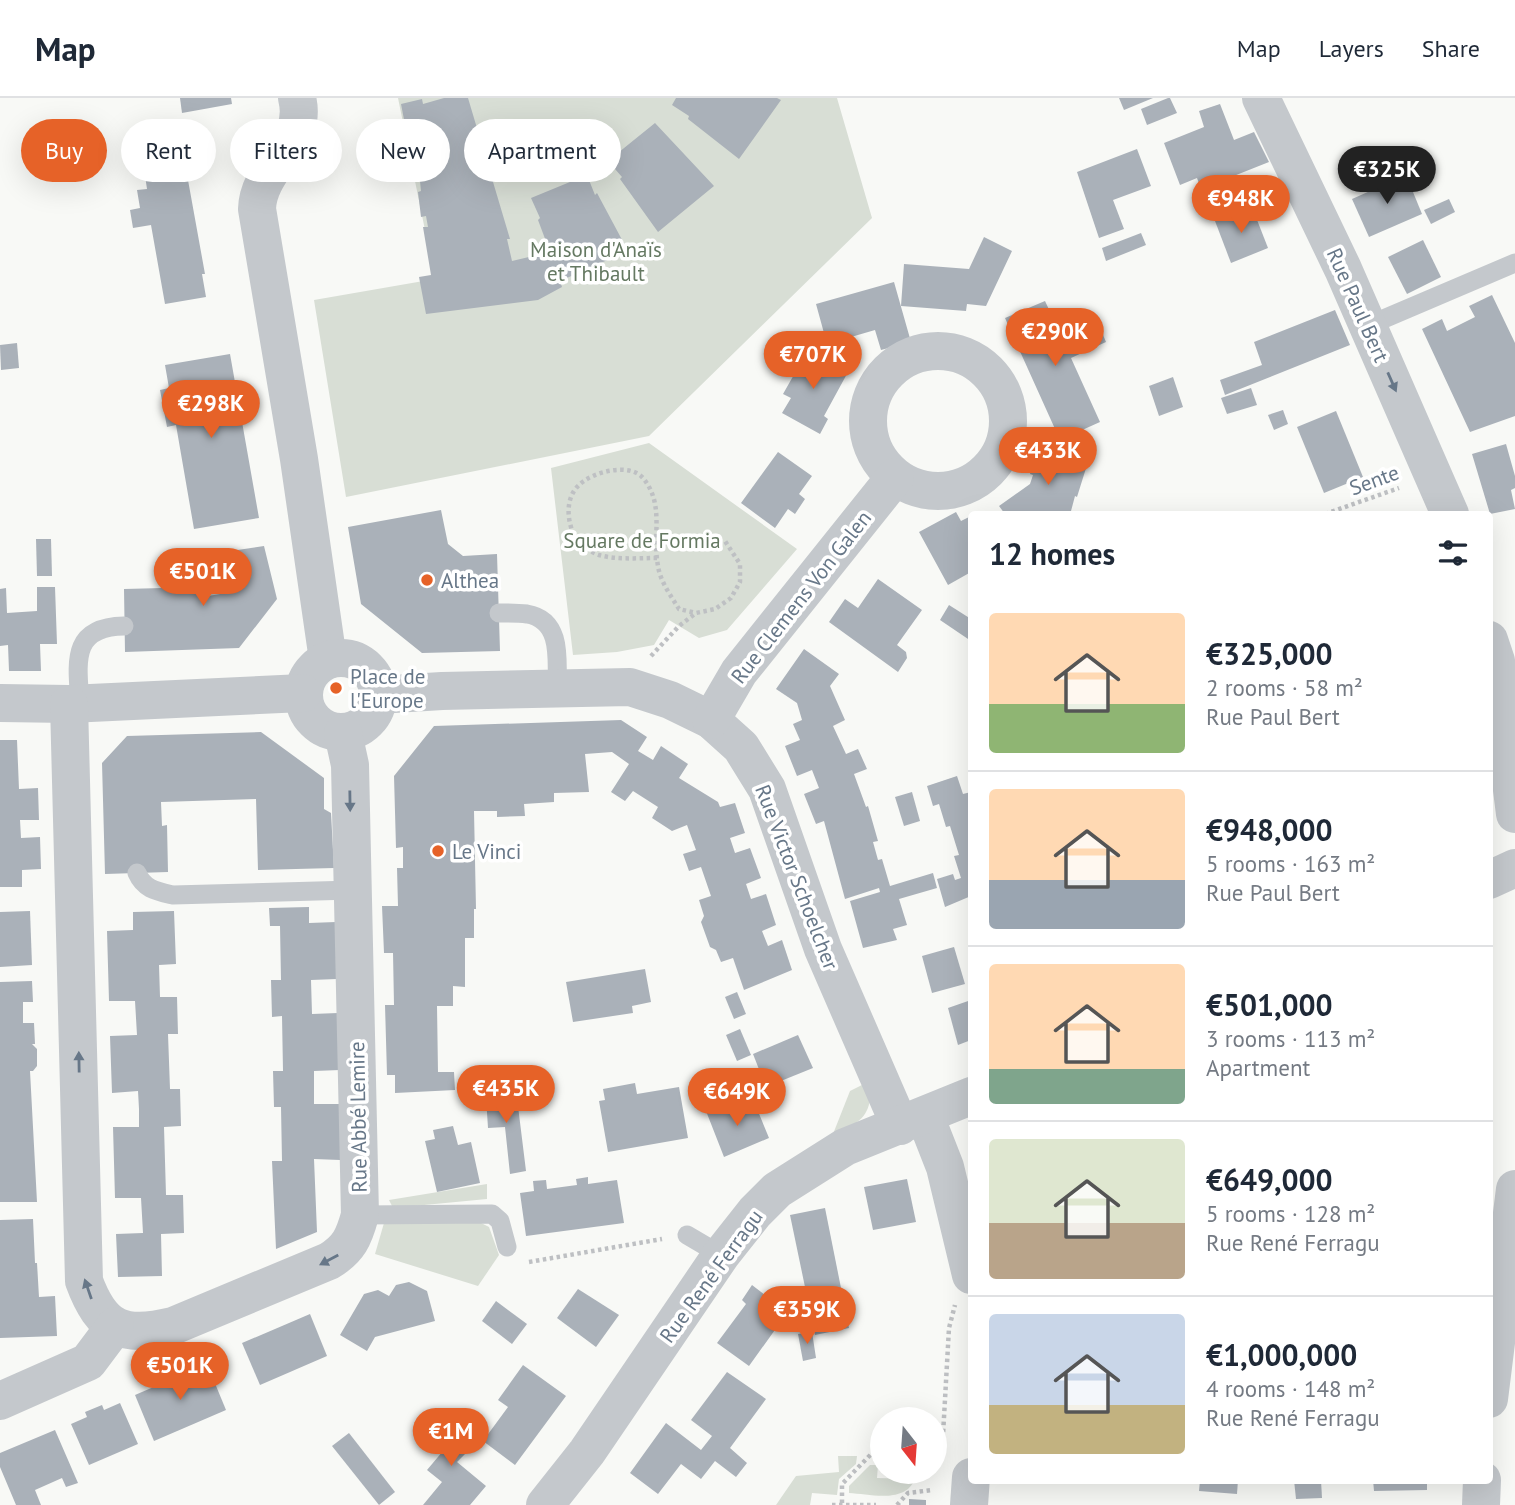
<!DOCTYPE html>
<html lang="en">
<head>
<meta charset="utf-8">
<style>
  body { margin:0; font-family:"PT Sans",sans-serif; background:#f2f2f3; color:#1f2937; height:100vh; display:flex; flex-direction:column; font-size:26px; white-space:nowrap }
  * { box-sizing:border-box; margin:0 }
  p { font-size:23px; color:#747a83 }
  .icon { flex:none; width:38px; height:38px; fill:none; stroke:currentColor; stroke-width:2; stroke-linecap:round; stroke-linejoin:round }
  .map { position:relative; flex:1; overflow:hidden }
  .drawer { position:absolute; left:968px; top:413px; width:525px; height:973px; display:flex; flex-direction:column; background:#fff; border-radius:7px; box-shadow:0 7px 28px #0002 }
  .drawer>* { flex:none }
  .top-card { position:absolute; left:21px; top:21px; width:665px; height:63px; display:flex; gap:14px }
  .needle { width:46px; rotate:163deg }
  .controls { position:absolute; left:870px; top:1309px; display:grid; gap:14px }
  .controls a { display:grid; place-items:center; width:77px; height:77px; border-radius:50%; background:#fff; box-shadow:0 7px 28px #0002; font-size:35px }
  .price { position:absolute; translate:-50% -60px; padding:0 16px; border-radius:24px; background:#e66228; color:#fff; font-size:23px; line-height:46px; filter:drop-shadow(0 2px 4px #0008) }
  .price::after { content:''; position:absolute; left:50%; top:42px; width:21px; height:16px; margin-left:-10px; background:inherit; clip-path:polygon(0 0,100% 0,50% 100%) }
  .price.active { background:#222; color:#fff }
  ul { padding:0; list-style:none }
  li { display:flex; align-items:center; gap:21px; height:175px; padding:0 21px }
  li+li { border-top:2px solid #e0e1e3 }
  li span { display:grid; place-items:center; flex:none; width:196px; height:140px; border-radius:7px; color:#555 }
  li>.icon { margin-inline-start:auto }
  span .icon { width:84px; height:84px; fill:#fffc; stroke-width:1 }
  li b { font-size:30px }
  h2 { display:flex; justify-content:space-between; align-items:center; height:84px; padding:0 21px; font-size:30px }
  .chip { padding:0 24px; border-radius:32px; background:#fff; box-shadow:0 7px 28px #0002; font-size:24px; line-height:63px }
  .chip.active { background:#e66228; color:#fff }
  header { display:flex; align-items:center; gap:42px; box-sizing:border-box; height:98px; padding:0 35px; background:#fff; border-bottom:2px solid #e0e1e3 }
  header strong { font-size:33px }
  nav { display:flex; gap:38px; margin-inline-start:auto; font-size:24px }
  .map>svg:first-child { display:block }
</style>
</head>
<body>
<header>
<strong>Map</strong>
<nav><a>Map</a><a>Layers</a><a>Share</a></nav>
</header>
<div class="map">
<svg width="1515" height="1407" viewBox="0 0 1515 1407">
  <rect width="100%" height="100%" fill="#f8f9f6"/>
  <!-- green -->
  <g fill="#d8ded5">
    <polygon points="398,0 837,0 872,120 649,338 346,399 314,202 435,181"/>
    <polygon points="649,345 797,451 727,532 699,540 669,522 654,547 617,554 573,557 551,370"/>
    <path d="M870,983C873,1015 863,1025 833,1036L850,993Z"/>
    <polygon points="487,1086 487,1101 393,1110 389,1102"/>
    <polygon points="477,1123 489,1129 499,1157 478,1188 375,1156 384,1125"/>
    <polygon points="838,1358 857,1358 856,1366 839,1381 837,1397 812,1395 810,1407 776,1407 796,1378 839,1374"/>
    <path d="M870,1367H878L877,1380L915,1381C905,1406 870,1396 849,1395V1388Z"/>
  </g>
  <!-- building -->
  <g fill="#aab1b9">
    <polygon points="180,0 231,0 232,6 182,15"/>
    <polygon points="444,0 468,0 510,141 507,141 512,163 550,154 538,122 540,120 531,100 587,77 595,97 597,95 628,153 560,183 562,189 538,202 426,216 419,179 431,177 423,129 428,129 426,118 421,119 418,94 421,93 420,83 416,83 401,6 422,1 423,6"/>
    <polygon points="676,0 777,0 781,2 739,61 688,21 689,18 672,7"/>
    <polygon points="1119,0 1153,0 1124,12"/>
    <polygon points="1168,0 1170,0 1177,15 1147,27 1141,11"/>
    <polygon points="1220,6 1234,42 1254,34 1269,64 1201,91 1197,80 1180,87 1164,45 1204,29 1199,13"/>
    <polygon points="655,25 714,88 658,134 620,81 622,79 608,63"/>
    <polygon points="1137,51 1151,88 1113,102 1124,131 1099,140 1077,74"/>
    <polygon points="179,58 183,82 188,82 205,176 202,176 206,199 165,206 151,127 133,130 130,112 140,110 137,92 147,91 143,64"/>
    <polygon points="1406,77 1422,116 1369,139 1352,101"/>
    <polygon points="1449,101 1455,114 1431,126 1424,112"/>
    <polygon points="1252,109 1268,150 1231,165 1215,123"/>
    <polygon points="1141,135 1146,147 1106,163 1102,150"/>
    <polygon points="984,139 1012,153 986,208 967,206 966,213 901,208 904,166 969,171"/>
    <polygon points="1423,142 1441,179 1407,196 1388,159"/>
    <polygon points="894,184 911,244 881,252 875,232 827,246 816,206"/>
    <polygon points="1492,197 1515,245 1515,318 1470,334 1422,231 1442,221 1447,233 1475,219 1469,208"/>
    <polygon points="1045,203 1066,248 1101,232 1106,244 1071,260 1100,324 1060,342 1005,220"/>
    <polygon points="1335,212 1350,247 1225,297 1220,282 1262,267 1254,244"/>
    <polygon points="17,245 19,270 1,272 0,247"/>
    <polygon points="808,252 848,274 824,318 828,321 820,336 782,315 791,300 783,296"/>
    <polygon points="230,256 259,420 194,431 176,327 167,329 160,292 169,290 165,267"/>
    <polygon points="1173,279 1183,309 1159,318 1149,288"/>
    <polygon points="1251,290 1257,307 1227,316 1221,300"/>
    <polygon points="1283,312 1288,326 1274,332 1268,317"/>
    <polygon points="1336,313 1363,379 1324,395 1297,329"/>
    <polygon points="1506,346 1515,378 1515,390 1511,392 1515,411 1490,416 1472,356"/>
    <polygon points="1037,353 1087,367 1077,399 1075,398 1071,413 1066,416 1005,416 999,408 1030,386 1033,377 1030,376"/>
    <polygon points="778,354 812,378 799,396 805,401 795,416 788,411 775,430 741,405"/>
    <polygon points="441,412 448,446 463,458 497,456 500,553 422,555 361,506 348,429"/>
    <polygon points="956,414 961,423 971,418 971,474 948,487 919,434"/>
    <polygon points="36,441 51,441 52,478 37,478"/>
    <polygon points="264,448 277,501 239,550 125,554 124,491 201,489 202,499 220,496 217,470 208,470 204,457"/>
    <polygon points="878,481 922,512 897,547 906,554 907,560 898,574 829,524 845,501 858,510"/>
    <polygon points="37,489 55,489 57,546 40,546 41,573 9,573 8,547 0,548 0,491 6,490 7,515 37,513"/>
    <polygon points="949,507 971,521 971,543 940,522"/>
    <polygon points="804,551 839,576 830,588 845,622 833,628 846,656 858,651 867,671 854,676 866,709 868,708 878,743 873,744 878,762 882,761 890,788 933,775 937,790 899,801 907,827 893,831 897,842 863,850 850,803 880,794 879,790 845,801 824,723 816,726 804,696 819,690 812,672 797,678 785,648 800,642 793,626 802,622 797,605 776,591"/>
    <polygon points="621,622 647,639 638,653 653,662 661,648 688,666 679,680 718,704 720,709 735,705 745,735 730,740 735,755 750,750 761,780 746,786 751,801 766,796 776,827 762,833 768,848 782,842 792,872 744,892 733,860 721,864 716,852 710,849 701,824 704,818 699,802 711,798 701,769 689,773 683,756 696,752 687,727 672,733 652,720 658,709 633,693 625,703 611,694 629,666 612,654 585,656 589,694 554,695 554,704 524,706 525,718 497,719 497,713 474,713 476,811 474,811 474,840 465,840 465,889 453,888 453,908 437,908 438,974 454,974 455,992 395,995 395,977 387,977 385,907 394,907 393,855 384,855 382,808 398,808 397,770 403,770 403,749 396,750 394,678 434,628"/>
    <polygon points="261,634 324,680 324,711 331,715 334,770 258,772 256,701 161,704 162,728 167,727 168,774 105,776 102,665 127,638"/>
    <polygon points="0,642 17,642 19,691 38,690 39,722 20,722 21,740 40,739 41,771 22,772 22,789 0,789"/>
    <polygon points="957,678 963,696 971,694 971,798 945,809 937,781 953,776 955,782 961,780 954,758 959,757 950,728 946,729 939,706 933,708 927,688"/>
    <polygon points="912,694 920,723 904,728 895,699"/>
    <polygon points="309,809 309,825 336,824 337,881 311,882 312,916 338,915 340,972 314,973 314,1006 340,1006 340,1062 314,1061 317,1134 276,1151 272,1063 282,1063 281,1009 274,1009 273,973 283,973 282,918 272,919 271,882 281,882 280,828 270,828 269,810"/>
    <polygon points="30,813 32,867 0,869 0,814"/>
    <polygon points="174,813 176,866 159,867 160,899 177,899 178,936 168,936 170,991 180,991 181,1028 164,1029 166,1097 183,1097 184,1135 161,1136 162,1178 118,1179 116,1136 143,1135 141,1100 115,1100 113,1029 139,1029 139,1011 138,993 112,995 110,938 137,937 135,903 109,903 107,833 133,832 133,814"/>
    <polygon points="954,849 965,886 932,895 922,858"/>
    <polygon points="645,871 651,904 632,908 633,915 573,924 566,884"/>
    <polygon points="32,883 33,904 23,904 23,925 34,925 35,946 32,946 37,951 37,968 33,973 30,973 37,1104 0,1104 0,884"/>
    <polygon points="737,894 746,916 734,921 725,899"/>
    <polygon points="971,902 971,942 958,947 948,910"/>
    <polygon points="740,931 751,957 737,963 726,937"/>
    <polygon points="798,937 813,970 766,989 753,956"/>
    <polygon points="635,985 637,996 679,989 688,1040 608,1054 599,1003 605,1002 603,991"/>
    <polygon points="500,990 501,1002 517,1000 526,1073 510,1076 505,1029 488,1030 486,999 476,1000 475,992"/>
    <polygon points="724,1005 729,1016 755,1006 769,1040 724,1059 706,1013"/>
    <polygon points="453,1028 458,1047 471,1044 480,1085 437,1094 425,1043 435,1041 433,1032"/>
    <polygon points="588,1079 588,1086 617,1082 624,1125 526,1138 520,1095 534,1093 533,1083 546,1082 547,1091 577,1087 576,1081"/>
    <polygon points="907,1081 916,1124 873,1132 864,1089"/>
    <polygon points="825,1110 849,1230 815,1237 790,1117"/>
    <polygon points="33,1121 35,1165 37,1165 39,1199 55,1198 57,1238 0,1240 0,1122"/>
    <polygon points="409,1184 427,1193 435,1223 375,1239 367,1253 340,1237 364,1196 378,1192 389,1198 396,1187"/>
    <polygon points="752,1187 778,1207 767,1222 777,1229 749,1268 717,1245 746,1206 742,1202"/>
    <polygon points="578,1191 619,1217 596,1249 557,1220"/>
    <polygon points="496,1203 527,1226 512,1246 482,1223"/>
    <polygon points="310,1216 327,1258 260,1287 242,1245"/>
    <polygon points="812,1234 816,1260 803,1263 798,1236"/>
    <polygon points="207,1266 226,1312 154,1343 135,1297"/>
    <polygon points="523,1267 566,1298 515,1367 483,1343 508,1309 498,1302"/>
    <polygon points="727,1274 766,1301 730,1350 747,1365 736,1379 715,1363 701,1381 681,1366 658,1396 630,1375 666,1325 701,1352 712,1338 691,1322"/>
    <polygon points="120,1305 138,1346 89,1367 71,1326 87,1319 85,1314 102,1307 104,1312"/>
    <polygon points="435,1313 468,1353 457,1364 486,1388 470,1407 423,1407 442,1384 427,1372 443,1353 422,1324"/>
    <polygon points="55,1332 78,1385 66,1389 62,1380 35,1392 41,1407 16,1407 0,1369 0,1355"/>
    <polygon points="349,1335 395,1394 379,1407 332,1348"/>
    <polygon points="1200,1382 1238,1382 1237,1396 1199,1393"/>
    <polygon points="1294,1382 1321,1382 1322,1400 1296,1401"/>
    <polygon points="1373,1382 1427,1382 1427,1392 1374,1393"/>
    <polygon points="909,1401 926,1402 926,1407 909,1407"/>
  </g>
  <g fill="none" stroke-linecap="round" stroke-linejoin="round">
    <!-- path -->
    <g stroke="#bec0c3" stroke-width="4.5" stroke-dasharray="3.5 3.5" stroke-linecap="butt">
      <polyline points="1325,416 1399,390"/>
      <path d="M657,460C638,460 617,462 599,457C590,454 579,445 574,437C567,422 565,400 579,387C592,374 629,364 643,380C665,407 652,436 658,468C660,483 671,498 679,511L696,515"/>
      <polyline points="651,558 679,528 696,515 715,511 731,500 740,484 740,466 725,443"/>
      <polyline points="529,1164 662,1141"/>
      <polyline points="942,1355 949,1230 955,1207"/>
      <polyline points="842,1405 842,1386 882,1345"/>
      <polyline points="832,1407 876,1407"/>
      <polyline points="897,1407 908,1395 932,1392"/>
    </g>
    <!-- lane -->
    <g stroke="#c4c8cc" stroke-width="19">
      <polyline points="1367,228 1515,165"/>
      <path d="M499,515C508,515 518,515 527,516C563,522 557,563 557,591"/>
      <path d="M80,605C77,563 71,529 124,528"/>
      <path d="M137,775C144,791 156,793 173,797L353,792"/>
      <polyline points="360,1117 492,1116 500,1123 507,1149"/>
      <polyline points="687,1137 721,1157"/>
    </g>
    <!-- street -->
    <g stroke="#c4c8cc" stroke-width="38">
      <path d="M297,0C309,45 258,69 257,111L299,361L328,562"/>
      <polyline points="1261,0 1343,171 1450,416"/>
      <circle cx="938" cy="323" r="70"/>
      <polyline points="1489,542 1496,563 1515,716"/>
      <circle cx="341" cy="597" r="37"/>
      <polyline points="378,597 442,593 630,589 670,602 711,622 741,649 767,691 823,851 900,1028"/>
      <polyline points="0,605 69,606 303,595"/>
      <path d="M69,606L84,1183C102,1232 123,1240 173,1228L329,1163C349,1151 354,1139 360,1117L350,667L343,635"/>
      <polyline points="711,622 739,574 895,379"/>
      <polyline points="1489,782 1515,770"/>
      <polyline points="925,1018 945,1069 971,1177"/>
      <polyline points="1489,1301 1515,1091"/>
      <polyline points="0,1303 88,1264 115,1228"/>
      <polyline points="545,1407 587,1354 721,1157 755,1114 777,1092 845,1049 971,998"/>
      <polyline points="969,1407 971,1379"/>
      <polyline points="1481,1407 1482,1382"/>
    </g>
  </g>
  <!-- one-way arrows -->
  <defs><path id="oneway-solid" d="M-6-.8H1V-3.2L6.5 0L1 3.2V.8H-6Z" transform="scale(1.75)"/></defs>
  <g fill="#677788">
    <use href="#oneway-solid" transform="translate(1392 284) rotate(66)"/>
    <use href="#oneway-solid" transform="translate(350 703) rotate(89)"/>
    <use href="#oneway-solid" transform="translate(79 964) rotate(-91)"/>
    <use href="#oneway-solid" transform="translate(329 1162) rotate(152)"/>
    <use href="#oneway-solid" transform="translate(88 1191) rotate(-109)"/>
  </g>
  <!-- markers -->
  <g fill="#e66228" stroke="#fff" stroke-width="2.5">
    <circle cx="427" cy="482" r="7"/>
    <circle cx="336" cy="590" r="7"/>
    <circle cx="438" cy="753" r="7"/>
  </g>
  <g text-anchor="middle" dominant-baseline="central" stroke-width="7" stroke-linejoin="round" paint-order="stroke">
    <!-- park labels -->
    <g font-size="21" fill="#657962" stroke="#fff">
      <text x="596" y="151">Maison d'Anaïs<tspan x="596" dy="24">et Thibault</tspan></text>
      <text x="642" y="442">Square de Formia</text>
    </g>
    <!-- street labels -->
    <g font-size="21" fill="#677788" stroke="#fff">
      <text transform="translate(1358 207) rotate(66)">Rue Paul Bert</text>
      <text transform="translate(1374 382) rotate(-20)">Sente</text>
      <text transform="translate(801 499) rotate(-52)">Rue Clemens Von Galen</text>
      <text transform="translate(797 779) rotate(69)">Rue Victor Schoelcher</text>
      <text transform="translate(358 1019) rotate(-91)">Rue Abbé Lemire</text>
      <text transform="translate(711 1178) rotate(-54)">Rue René Ferragu</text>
    </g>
    <!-- poi labels -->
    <g font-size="21" fill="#677788" stroke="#fff" text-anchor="start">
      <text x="441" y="482">Althea</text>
      <text x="350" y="578">Place de<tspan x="350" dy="24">l'Europe</tspan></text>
      <text x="452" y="753">Le Vinci</text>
    </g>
  </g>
</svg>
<div class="controls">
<a><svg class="needle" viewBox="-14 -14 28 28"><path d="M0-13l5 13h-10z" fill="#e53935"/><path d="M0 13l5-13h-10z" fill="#747a83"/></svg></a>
</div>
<b class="price active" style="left:1387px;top:108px">€325K</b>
<b class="price" style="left:1241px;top:137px">€948K</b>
<b class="price" style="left:1055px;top:270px">€290K</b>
<b class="price" style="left:813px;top:293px">€707K</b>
<b class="price" style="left:211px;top:342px">€298K</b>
<b class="price" style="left:1048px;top:389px">€433K</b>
<b class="price" style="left:203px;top:510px">€501K</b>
<b class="price" style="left:506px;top:1027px">€435K</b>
<b class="price" style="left:737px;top:1030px">€649K</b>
<b class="price" style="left:807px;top:1248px">€359K</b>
<b class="price" style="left:180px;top:1304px">€501K</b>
<b class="price" style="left:451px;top:1370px">€1M</b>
<div class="top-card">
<a class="chip active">Buy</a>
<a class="chip">Rent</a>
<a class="chip">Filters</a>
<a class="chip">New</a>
<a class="chip">Apartment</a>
</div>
<section class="drawer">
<h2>12 homes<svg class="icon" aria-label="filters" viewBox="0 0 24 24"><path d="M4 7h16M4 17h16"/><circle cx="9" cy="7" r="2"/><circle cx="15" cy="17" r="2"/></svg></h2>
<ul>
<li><span style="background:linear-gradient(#ffd9b3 65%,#8fb573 0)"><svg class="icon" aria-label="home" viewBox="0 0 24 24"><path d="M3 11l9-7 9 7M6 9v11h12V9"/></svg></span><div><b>€325,000</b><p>2 rooms · 58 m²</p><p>Rue Paul Bert</p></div></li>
<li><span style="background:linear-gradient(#ffd9b3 65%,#9aa5b1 0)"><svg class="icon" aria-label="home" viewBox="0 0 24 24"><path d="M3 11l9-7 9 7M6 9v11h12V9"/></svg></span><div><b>€948,000</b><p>5 rooms · 163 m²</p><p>Rue Paul Bert</p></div></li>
<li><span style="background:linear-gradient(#ffd9b3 75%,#7fa58c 0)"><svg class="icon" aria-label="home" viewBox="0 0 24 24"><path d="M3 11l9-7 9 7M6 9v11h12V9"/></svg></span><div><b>€501,000</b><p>3 rooms · 113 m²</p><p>Apartment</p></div></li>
<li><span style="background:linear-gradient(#dfe7d0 60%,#b9a48a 0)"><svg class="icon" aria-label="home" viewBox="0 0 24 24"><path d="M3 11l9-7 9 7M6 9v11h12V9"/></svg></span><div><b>€649,000</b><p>5 rooms · 128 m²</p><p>Rue René Ferragu</p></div></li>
<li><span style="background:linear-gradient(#c9d6e8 65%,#c2b280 0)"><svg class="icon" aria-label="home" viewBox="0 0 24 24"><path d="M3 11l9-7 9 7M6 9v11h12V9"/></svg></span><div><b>€1,000,000</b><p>4 rooms · 148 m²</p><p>Rue René Ferragu</p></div></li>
</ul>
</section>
</div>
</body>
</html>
